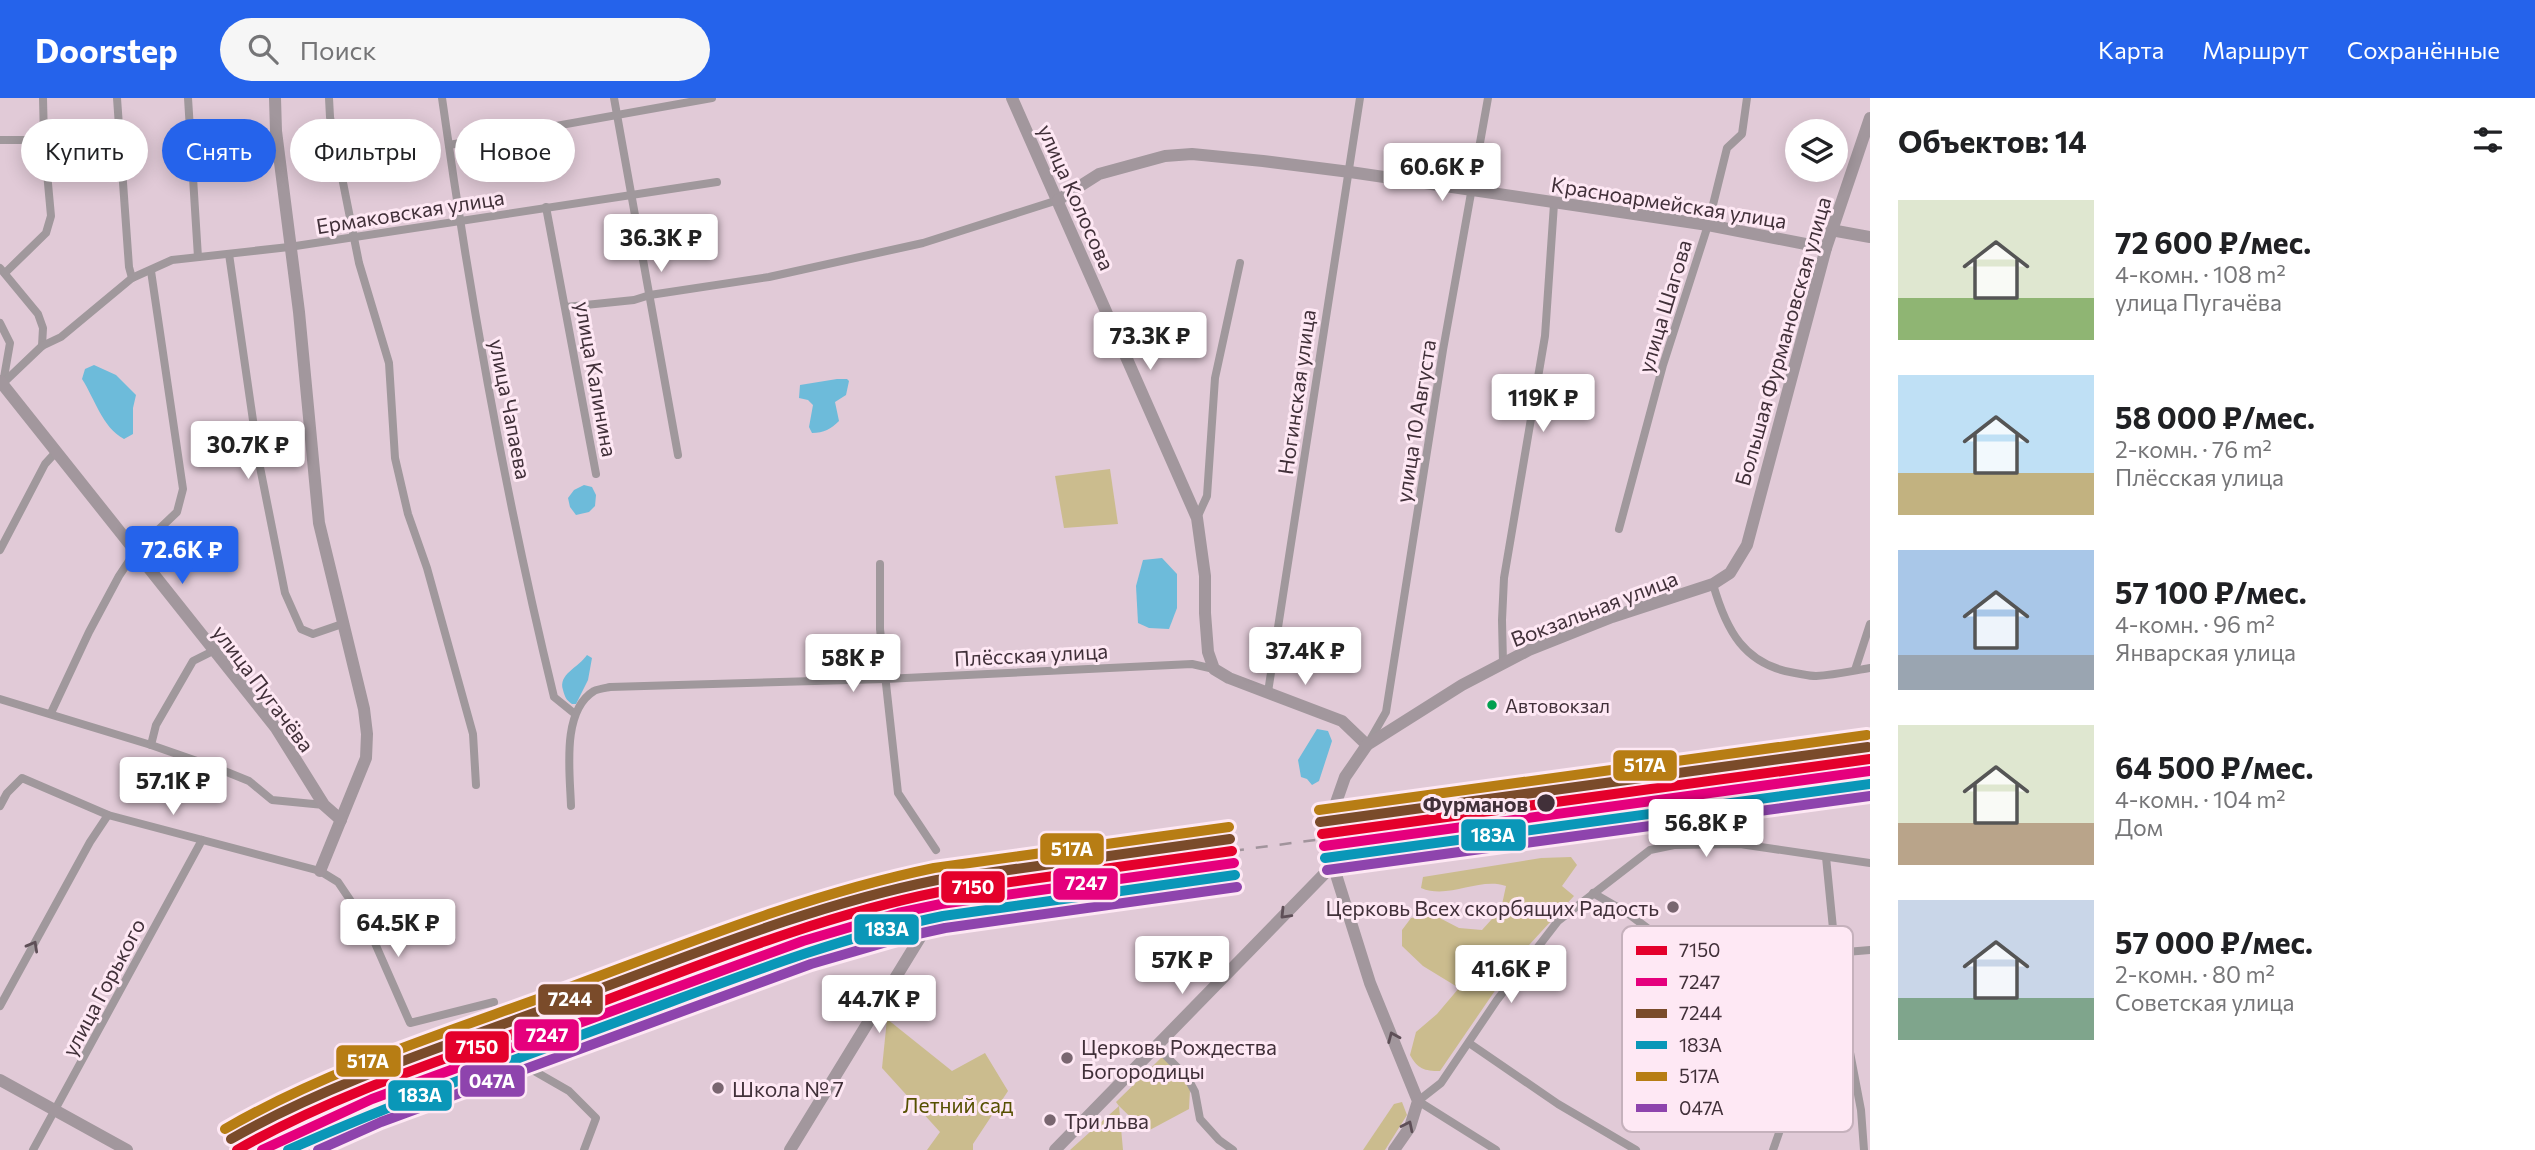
<!DOCTYPE html>
<html lang="ru">
<head>
<meta charset="utf-8">
<style>
  body { margin:0; font-family:Commissioner,sans-serif; background:#f6f6f6; color:#202124; height:100vh; display:flex; flex-direction:column; font-size:26px; white-space:nowrap }
  * { box-sizing:border-box; margin:0 }
  p { font-size:23px; color:#757577 }
  .icon { flex:none; width:38px; height:38px; fill:none; stroke:currentColor; stroke-width:2; stroke-linecap:round; stroke-linejoin:round }
  .map { position:relative; flex:1; overflow:hidden }
  .drawer { display:flex; flex-direction:column; background:#fff; width:665px }
  .drawer>* { flex:none }
  .top-card { position:absolute; left:21px; top:21px; width:665px; height:63px; display:flex; gap:14px }
  .buttons { position:absolute; left:1785px; top:21px; display:grid; gap:14px }
  .buttons a { display:grid; place-items:center; width:63px; height:63px; border-radius:50%; background:#fff; box-shadow:0 4px 18px #0003; font-size:35px }
  .price { position:absolute; translate:-50% -60px; padding:0 16px; border-radius:7px; background:#fff; color:#222; font-size:23px; line-height:46px; filter:drop-shadow(0 2px 4px #0008) }
  .price::after { content:''; position:absolute; left:50%; top:42px; width:21px; height:16px; margin-left:-10px; background:inherit; clip-path:polygon(0 0,100% 0,50% 100%) }
  .price.current { background:#2563eb; color:#fff }
  ul { padding:0; list-style:none }
  li { display:flex; align-items:center; gap:21px; height:175px; padding:0 28px }
  li span { display:grid; place-items:center; flex:none; width:196px; height:140px; border-radius:0px; color:#555 }
  li>.icon { margin-inline-start:auto }
  span .icon { width:84px; height:84px; fill:#fffc; stroke-width:1 }
  li b { font-size:30px }
  h2 { display:flex; justify-content:space-between; align-items:center; height:84px; padding:0 28px; font-size:30px }
  .chip { padding:0 24px; border-radius:32px; background:#fff; box-shadow:0 4px 18px #0003; font-size:24px; line-height:63px }
  .chip.current { background:#2563eb; color:#fff }
  header { display:flex; align-items:center; gap:42px; box-sizing:border-box; height:98px; padding:0 35px; background:#2563eb; color:#fff }
  header strong { font-size:33px }
  nav { display:flex; gap:38px; margin-inline-start:auto; font-size:24px }
  .search { width:490px; height:63px; background:#f6f6f6; display:flex; align-items:center; gap:18px; box-sizing:border-box; padding:0 24px; border-radius:38px; color:#757577; font-size:26px }
  main { display:flex; flex:1; min-height:0 }
  .map>svg:first-child { display:block }
</style>
</head>
<body>
<header>
<strong>Doorstep</strong>
<div class="search"><svg class="icon" aria-label="search" viewBox="0 0 24 24"><circle cx="10" cy="10" r="6"/><path d="M15 15l6 6"/></svg>Поиск</div>
<nav><a>Карта</a><a>Маршрут</a><a>Сохранённые</a></nav>
</header>
<main>
<div class="map">
<svg width="1870" height="1052" viewBox="0 0 1870 1052">
  <rect width="100%" height="100%" fill="#e1cad7"/>
  <!-- green -->
  <g fill="#cbbc8e">
    <polygon points="1110,371 1118,426 1064,430 1055,378"/>
    <path d="M1571,759L1577,767L1562,788L1574,798L1518,859L1440,973C1424,973 1418,971 1410,957L1416,934L1437,916L1459,890L1423,868L1402,848V832L1411,820L1432,816L1459,830L1482,832L1501,811L1506,788C1478,779 1449,802 1421,790L1423,779L1541,760Z"/>
    <polygon points="887,921 952,973 985,955 1008,993 973,1046 973,1052 927,1052 940,1034 882,970"/>
    <polygon points="1162,959 1181,977 1190,992 1189,1011 1146,1034 1119,1008 1123,1052 1070,1052 1119,1008 1116,1004"/>
    <polygon points="1402,1004 1407,1017 1385,1052 1363,1052 1394,1006"/>
  </g>
  <!-- water -->
  <g fill="#6dbbda">
    <path d="M94,267L116,277L136,297L133,310V336L124,341C102,329 95,301 82,281L85,271Z"/>
    <path d="M837,281H847L849,283L846,297L835,304L839,323C831,331 824,335 812,335L809,329L813,307L808,302L799,300L800,287Z"/>
    <polygon points="584,387 592,389 596,397 595,408 589,414 576,417 570,409 568,400 574,392"/>
    <polygon points="1162,460 1177,476 1177,510 1169,531 1149,530 1138,525 1136,488 1143,462"/>
    <path d="M587,557L592,560L588,582L576,606H572C566,602 565,599 563,592C558,576 578,570 587,557Z"/>
    <polygon points="1317,631 1328,633 1332,643 1319,683 1312,687 1307,681 1301,679 1298,662"/>
  </g>
  <g fill="none" stroke-linecap="round" stroke-linejoin="round">
    <!-- street -->
    <g stroke="#a0989c" stroke-width="8">
      <polyline points="117,0 129,169 132,180"/>
      <polyline points="188,0 198,159"/>
      <polyline points="329,0 330,19 359,165 389,265 395,360 408,416 427,470 473,636 476,687"/>
      <path d="M442,0C470,201 506,401 554,599L575,616"/>
      <polyline points="614,0 678,357"/>
      <polyline points="0,42 44,42"/>
      <polyline points="449,47 712,0"/>
      <polyline points="546,109 596,376"/>
      <polyline points="229,156 259,364 285,495 301,531 313,536 345,525"/>
      <polyline points="0,170 38,216 43,230 42,248"/>
      <polyline points="5,175 46,135 51,118 44,42 43,0"/>
      <polyline points="566,209 634,202 650,197 769,179 923,145 1058,102"/>
      <polyline points="0,225 10,245 3,285"/>
      <polyline points="0,288 42,248 61,239 132,180 172,162 289,149 717,84"/>
      <polyline points="1197,420 1207,398 1215,280 1240,165"/>
      <polyline points="1619,431 1663,267 1708,127 1727,50 1742,36 1747,0"/>
      <polyline points="0,452 45,366 56,354"/>
      <polyline points="880,466 880,531 898,695 936,752"/>
      <path d="M1713,486C1726,532 1744,567 1795,575C1802,576 1809,578 1816,578C1834,577 1852,573 1870,570"/>
      <polyline points="1503,565 1502,522 1504,480 1545,238 1554,106"/>
      <polyline points="1855,572 1870,526"/>
      <polyline points="1268,594 1360,0"/>
      <polyline points="0,601 151,647 217,670 249,683 272,702 324,707"/>
      <polyline points="51,615 89,534 119,478 135,454 177,414 183,391 151,173"/>
      <polyline points="1370,642 1386,614 1443,252 1488,0"/>
      <polyline points="151,647 156,627 193,563 213,553"/>
      <polyline points="0,708 7,695 22,680 108,717 320,773 338,784 367,827 410,925 494,904"/>
      <path d="M571,708C570,675 561,613 594,593C598,591 605,590 610,589L885,581L1192,566L1214,571"/>
      <polyline points="1826,759 1840,902 1861,1012 1864,1052"/>
      <polyline points="1593,795 1626,814 1683,857 1751,881 1840,902"/>
      <polyline points="1834,855 1870,852"/>
      <polyline points="0,908 90,744 108,717"/>
      <polyline points="1469,945 1558,1006 1636,1052"/>
      <polyline points="1157,949 1187,979 1195,994 1200,1021 1219,1042 1233,1052"/>
      <polyline points="529,970 569,993 596,1020 584,1052"/>
      <polyline points="33,1052 202,742"/>
      <polyline points="1496,1052 1418,1003 1441,985 1497,902 1558,823 1650,752 1674,747 1740,746 1870,765"/>
      <polyline points="1773,1052 1826,901"/>
    </g>
    <!-- secondary -->
    <g stroke="#a2979d" stroke-width="12">
      <polyline points="275,0 276,33 299,214 319,425 364,611 367,636 366,660 320,773"/>
      <polyline points="1012,0 1197,420 1205,478 1205,515 1208,554 1214,571 1229,580 1342,623 1367,647"/>
      <polyline points="1058,102 1099,76 1165,58 1192,56 1263,63 1350,74 1708,127 1826,150"/>
      <polyline points="1831,132 1870,139"/>
      <polyline points="0,283 276,630 324,707 341,722"/>
      <polyline points="0,982 127,1052"/>
      <polyline points="790,1052 932,820 936,808"/>
      <polyline points="1055,1052 1333,767"/>
      <polyline points="1394,1052 1410,1029 1418,1003 1370,885 1333,767 1332,716 1345,679 1367,647 1462,587 1529,552 1612,519 1713,486 1730,475 1747,447 1826,150 1870,20"/>
    </g>
    <!-- rail -->
    <polyline stroke="#a1949c" stroke-width="2.5" stroke-dasharray="12 12" stroke-linecap="butt" points="1232,753 1870,668"/>
    <!-- rail-1 casing -->
    <g stroke="#fee8f4" stroke-width="16">
      <g id="rail-1">
        <polyline points="1322,736 1870,661"/>
        <path d="M237,1052C340,993 455,958 566,917C689,872 810,820 939,794L1232,753"/>
      </g>
    </g>
    <!-- rail-2 casing -->
    <g stroke="#fee8f4" stroke-width="16">
      <g id="rail-2">
        <polyline points="1324,748 1870,673"/>
        <polyline points="262,1052 372,1001 803,843 898,815 941,806 1234,765"/>
      </g>
    </g>
    <!-- rail-3 casing -->
    <g stroke="#fee8f4" stroke-width="16">
      <g id="rail-3">
        <polyline points="1320,724 1868,649"/>
        <path d="M231,1041C335,982 452,946 564,904C687,859 808,808 937,782L1230,741"/>
      </g>
    </g>
    <!-- rail-4 casing -->
    <g stroke="#fee8f4" stroke-width="16">
      <g id="rail-4">
        <polyline points="1325,760 1870,686"/>
        <path d="M288,1052C400,1002 515,962 630,919C733,881 835,840 943,818L1235,777"/>
      </g>
    </g>
    <!-- rail-5 casing -->
    <g stroke="#fee8f4" stroke-width="16">
      <g id="rail-5">
        <polyline points="1319,712 1867,637"/>
        <path d="M225,1031C329,971 445,935 557,894C681,848 804,797 934,770L1229,729"/>
      </g>
    </g>
    <!-- rail-6 casing -->
    <g stroke="#fee8f4" stroke-width="16">
      <g id="rail-6">
        <polyline points="1327,772 1870,698"/>
        <polyline points="318,1052 381,1024 811,866 904,839 945,830 1237,789"/>
      </g>
    </g>
    <!-- rail-1 -->
    <use href="#rail-1" stroke="#e4002b" stroke-width="10"/>
    <!-- rail-2 -->
    <use href="#rail-2" stroke="#e5007d" stroke-width="10"/>
    <!-- rail-3 -->
    <use href="#rail-3" stroke="#7a4b2a" stroke-width="10"/>
    <!-- rail-4 -->
    <use href="#rail-4" stroke="#0a97b8" stroke-width="10"/>
    <!-- rail-5 -->
    <use href="#rail-5" stroke="#b77d14" stroke-width="10"/>
    <!-- rail-6 -->
    <use href="#rail-6" stroke="#8e44ad" stroke-width="10"/>
  </g>
  <!-- one-way arrows -->
  <defs><path id="oneway-chevron" d="M-2-3.5L2.5 0L-2 3.5" fill="none" stroke-width="1.6" stroke-linecap="round" stroke-linejoin="round" transform="scale(1.75)"/></defs>
  <g stroke="#5e4f57">
    <use href="#oneway-chevron" transform="translate(1285 816) rotate(134)"/>
    <use href="#oneway-chevron" transform="translate(33 848) rotate(-61)"/>
    <use href="#oneway-chevron" transform="translate(1393 939) rotate(-113)"/>
    <use href="#oneway-chevron" transform="translate(1408 1028) rotate(-64)"/>
  </g>
  <!-- markers -->
  <circle fill="#03a050" stroke="#fee8f4" stroke-width="2.5" cx="1492" cy="607" r="6"/>
  <circle fill="#413039" stroke="#fee8f4" stroke-width="2.5" cx="1546" cy="705" r="10"/>
  <g fill="#796670" stroke="#fee8f4" stroke-width="2.5">
    <circle cx="1673" cy="809" r="7"/>
    <circle cx="1067" cy="960" r="7"/>
    <circle cx="718" cy="990" r="7"/>
    <circle cx="1050" cy="1022" r="7"/>
  </g>
  <g text-anchor="middle" dominant-baseline="central" stroke-width="6" stroke-linejoin="round" paint-order="stroke">
    <!-- bus labels -->
    <g font-size="19" fill="#413039" stroke="#fee8f4" text-anchor="start">
      <text x="1505" y="607">Автовокзал</text>
    </g>
    <!-- street labels -->
    <g font-size="21" fill="#413039" stroke="#fee8f4">
      <text transform="translate(1077 99) rotate(66)">улица Колосова</text>
      <text transform="translate(1669 104) rotate(9)">Красноармейская улица</text>
      <text transform="translate(410 113) rotate(-9)">Ермаковская улица</text>
      <text transform="translate(1664 208) rotate(-73)">улица Шагова</text>
      <text transform="translate(1782 243) rotate(-74)">Большая Фурмановская улица</text>
      <text transform="translate(597 281) rotate(80)">улица Калинина</text>
      <text transform="translate(1296 294) rotate(-82)">Ногинская улица</text>
      <text transform="translate(511 311) rotate(79)">улица Чапаева</text>
      <text transform="translate(1415 323) rotate(-81)">улица 10 Августа</text>
      <text transform="translate(1594 510) rotate(-21)">Вокзальная улица</text>
      <text transform="translate(1031 556) rotate(-3)">Плёсская улица</text>
      <text transform="translate(264 590) rotate(53)">улица Пугачёва</text>
      <text transform="translate(103 889) rotate(-62)">улица Горького</text>
    </g>
    <!-- stop labels -->
    <g font-size="21" font-weight="bold" fill="#413039" stroke="#fee8f4" text-anchor="end">
      <text x="1528" y="705">Фурманов</text>
    </g>
    <!-- poi labels -->
    <g font-size="21" fill="#413039" stroke="#fee8f4" text-anchor="start">
      <text x="1659" y="809" text-anchor="end">Церковь Всех скорбящих Радость</text>
      <text x="1081" y="948">Церковь Рождества<tspan x="1081" dy="24">Богородицы</tspan></text>
      <text x="732" y="990">Школа № 7</text>
      <text x="1064" y="1022">Три льва</text>
    </g>
    <!-- park labels -->
    <g font-size="21" fill="#565001" stroke="#fee8f4">
      <text x="958" y="1006">Летний сад</text>
    </g>
  </g>
  <!-- legend -->
  <rect x="1622" y="828" width="231" height="206" rx="10" fill="#fee8f4" stroke="#c5b1bc" stroke-width="2"/>
  <rect x="1636" y="848" width="31" height="9" fill="#e4002b"/>
  <rect x="1636" y="880" width="31" height="8" fill="#e5007d"/>
  <rect x="1636" y="911" width="31" height="9" fill="#7a4b2a"/>
  <rect x="1636" y="943" width="31" height="8" fill="#0a97b8"/>
  <rect x="1636" y="974" width="31" height="9" fill="#b77d14"/>
  <rect x="1636" y="1006" width="31" height="8" fill="#8e44ad"/>
  <g font-size="19" fill="#413039">
    <text x="1679" y="859">7150</text>
    <text x="1679" y="891">7247</text>
    <text x="1679" y="922">7244</text>
    <text x="1679" y="954">183А</text>
    <text x="1679" y="985">517А</text>
    <text x="1679" y="1017">047А</text>
  </g>
  <g stroke="#fee8f4" stroke-width="2.5">
    <rect x="1612" y="651" width="66" height="33" rx="7" fill="#b77d14"/>
    <rect x="1460" y="720" width="67" height="34" rx="7" fill="#0a97b8"/>
    <rect x="1039" y="734" width="66" height="34" rx="7" fill="#b77d14"/>
    <rect x="1052" y="769" width="67" height="34" rx="7" fill="#e5007d"/>
    <rect x="940" y="772" width="66" height="34" rx="7" fill="#e4002b"/>
    <rect x="853" y="815" width="67" height="33" rx="7" fill="#0a97b8"/>
    <rect x="537" y="885" width="67" height="33" rx="7" fill="#7a4b2a"/>
    <rect x="513" y="920" width="67" height="34" rx="7" fill="#e5007d"/>
    <rect x="444" y="932" width="66" height="34" rx="7" fill="#e4002b"/>
    <rect x="335" y="946" width="67" height="34" rx="7" fill="#b77d14"/>
    <rect x="459" y="966" width="67" height="34" rx="7" fill="#8e44ad"/>
    <rect x="387" y="981" width="66" height="33" rx="7" fill="#0a97b8"/>
  </g>
  <g font-size="19" text-anchor="middle" font-weight="bold" fill="#fff">
    <text x="1645" y="674">517А</text>
    <text x="1493" y="744">183А</text>
    <text x="1072" y="758">517А</text>
    <text x="1086" y="792">7247</text>
    <text x="973" y="796">7150</text>
    <text x="887" y="838">183А</text>
    <text x="570" y="908">7244</text>
    <text x="547" y="944">7247</text>
    <text x="477" y="956">7150</text>
    <text x="368" y="970">517А</text>
    <text x="492" y="990">047А</text>
    <text x="420" y="1004">183А</text>
  </g>
</svg>
<div class="buttons">
<a><svg class="icon" aria-label="layers" viewBox="0 0 24 24"><path d="M12 4l9 5-9 5-9-5zM3 14l9 5 9-5"/></svg></a>
</div>
<b class="price" style="left:1442px;top:105px">60.6K ₽</b>
<b class="price" style="left:661px;top:176px">36.3K ₽</b>
<b class="price" style="left:1150px;top:274px">73.3K ₽</b>
<b class="price" style="left:1543px;top:336px">119K ₽</b>
<b class="price" style="left:248px;top:383px">30.7K ₽</b>
<b class="price current" style="left:182px;top:488px">72.6K ₽</b>
<b class="price" style="left:1305px;top:589px">37.4K ₽</b>
<b class="price" style="left:853px;top:596px">58K ₽</b>
<b class="price" style="left:173px;top:719px">57.1K ₽</b>
<b class="price" style="left:1706px;top:761px">56.8K ₽</b>
<b class="price" style="left:398px;top:861px">64.5K ₽</b>
<b class="price" style="left:1182px;top:898px">57K ₽</b>
<b class="price" style="left:1511px;top:907px">41.6K ₽</b>
<b class="price" style="left:879px;top:937px">44.7K ₽</b>
<div class="top-card">
<a class="chip">Купить</a>
<a class="chip current">Снять</a>
<a class="chip">Фильтры</a>
<a class="chip">Новое</a>
</div>
</div>
<section class="drawer">
<h2>Объектов: 14<svg class="icon" aria-label="filters" viewBox="0 0 24 24"><path d="M4 7h16M4 17h16"/><circle cx="9" cy="7" r="2"/><circle cx="15" cy="17" r="2"/></svg></h2>
<ul>
<li><span style="background:linear-gradient(#dfe7d0 70%,#8fb573 0)"><svg class="icon" aria-label="home" viewBox="0 0 24 24"><path d="M3 11l9-7 9 7M6 9v11h12V9"/></svg></span><div><b>72 600 ₽/мес.</b><p>4-комн. · 108 m²</p><p>улица Пугачёва</p></div></li>
<li><span style="background:linear-gradient(#bfe0f5 70%,#c2b280 0)"><svg class="icon" aria-label="home" viewBox="0 0 24 24"><path d="M3 11l9-7 9 7M6 9v11h12V9"/></svg></span><div><b>58 000 ₽/мес.</b><p>2-комн. · 76 m²</p><p>Плёсская улица</p></div></li>
<li><span style="background:linear-gradient(#a9c7e8 75%,#9aa5b1 0)"><svg class="icon" aria-label="home" viewBox="0 0 24 24"><path d="M3 11l9-7 9 7M6 9v11h12V9"/></svg></span><div><b>57 100 ₽/мес.</b><p>4-комн. · 96 m²</p><p>Январская улица</p></div></li>
<li><span style="background:linear-gradient(#dfe7d0 70%,#b9a48a 0)"><svg class="icon" aria-label="home" viewBox="0 0 24 24"><path d="M3 11l9-7 9 7M6 9v11h12V9"/></svg></span><div><b>64 500 ₽/мес.</b><p>4-комн. · 104 m²</p><p>Дом</p></div></li>
<li><span style="background:linear-gradient(#c9d6e8 70%,#7fa58c 0)"><svg class="icon" aria-label="home" viewBox="0 0 24 24"><path d="M3 11l9-7 9 7M6 9v11h12V9"/></svg></span><div><b>57 000 ₽/мес.</b><p>2-комн. · 80 m²</p><p>Советская улица</p></div></li>
</ul>
</section>
</main>
</body>
</html>
